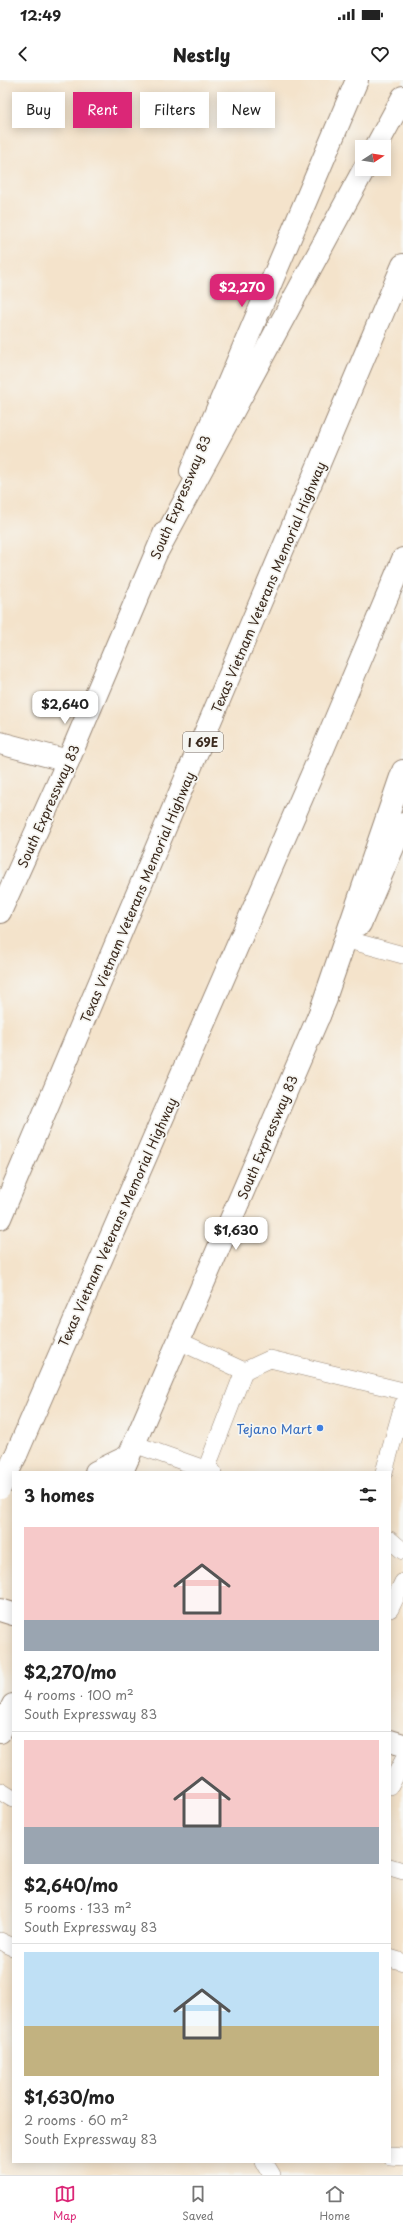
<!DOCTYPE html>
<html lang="en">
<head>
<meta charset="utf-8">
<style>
  body { margin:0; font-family:"Playpen Sans",sans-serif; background:#f6f6f6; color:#222; height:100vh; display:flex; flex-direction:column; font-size:15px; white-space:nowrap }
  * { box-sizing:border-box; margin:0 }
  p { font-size:13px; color:#767676 }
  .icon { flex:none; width:22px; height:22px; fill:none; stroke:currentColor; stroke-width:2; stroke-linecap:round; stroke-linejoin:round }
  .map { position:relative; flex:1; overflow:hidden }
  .drawer { position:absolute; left:12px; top:1391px; width:379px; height:692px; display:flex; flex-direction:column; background:#fff; border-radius:0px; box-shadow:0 2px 10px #0003 }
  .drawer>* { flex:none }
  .hud { position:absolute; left:12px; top:12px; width:379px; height:36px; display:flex; gap:8px }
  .needle { width:26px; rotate:78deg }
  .tools { position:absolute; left:355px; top:60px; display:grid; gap:8px }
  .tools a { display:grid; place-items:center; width:36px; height:36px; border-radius:0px; background:#fff; box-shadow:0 2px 10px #0003; font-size:20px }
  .price { position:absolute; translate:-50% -34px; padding:0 9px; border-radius:8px; background:#fff; color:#222; font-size:13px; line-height:26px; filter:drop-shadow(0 1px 2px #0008) }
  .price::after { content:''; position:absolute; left:50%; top:24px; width:12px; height:9px; margin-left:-6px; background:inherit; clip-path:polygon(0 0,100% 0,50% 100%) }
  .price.on { background:#db2777; color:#fff }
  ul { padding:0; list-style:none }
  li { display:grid; align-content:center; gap:8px; height:212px; padding:0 12px }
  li+li { border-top:1px solid #e0e0e0 }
  li span { display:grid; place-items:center; height:124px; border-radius:0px; color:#555 }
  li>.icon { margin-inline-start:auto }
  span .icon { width:72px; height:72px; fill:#fffc; stroke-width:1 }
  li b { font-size:17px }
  h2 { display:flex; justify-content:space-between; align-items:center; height:48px; padding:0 12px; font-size:17px }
  .pill { padding:0 14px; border-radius:0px; background:#fff; box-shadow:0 2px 10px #0003; font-size:14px; line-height:36px }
  .pill.on { background:#db2777; color:#fff }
  .status { display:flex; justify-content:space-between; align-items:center; height:28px; padding:0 20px; background:#fff; direction:ltr }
  .status svg { height:11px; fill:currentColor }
  header { display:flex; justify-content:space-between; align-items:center; height:52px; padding:0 12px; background:#fff; font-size:18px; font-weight:800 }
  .tab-bar { display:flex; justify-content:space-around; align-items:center; height:56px; border-top:1px solid #e0e0e0; background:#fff; font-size:11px; color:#767676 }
  .tab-bar a { display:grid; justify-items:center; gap:2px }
  .tab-bar .on { color:#db2777 }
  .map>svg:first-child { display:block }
</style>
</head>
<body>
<div class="status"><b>12:49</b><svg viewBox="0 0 49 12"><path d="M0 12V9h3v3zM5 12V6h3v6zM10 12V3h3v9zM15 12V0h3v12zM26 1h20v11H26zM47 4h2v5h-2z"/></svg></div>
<header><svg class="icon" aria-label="back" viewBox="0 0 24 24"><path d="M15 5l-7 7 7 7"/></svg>Nestly<svg class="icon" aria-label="heart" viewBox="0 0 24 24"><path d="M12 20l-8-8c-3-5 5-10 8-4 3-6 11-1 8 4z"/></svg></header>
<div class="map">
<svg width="403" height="2095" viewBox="0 0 403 2095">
  <rect width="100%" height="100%" fill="#f6f6f2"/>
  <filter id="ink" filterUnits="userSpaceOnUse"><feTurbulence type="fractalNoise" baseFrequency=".025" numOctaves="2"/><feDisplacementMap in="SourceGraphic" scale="8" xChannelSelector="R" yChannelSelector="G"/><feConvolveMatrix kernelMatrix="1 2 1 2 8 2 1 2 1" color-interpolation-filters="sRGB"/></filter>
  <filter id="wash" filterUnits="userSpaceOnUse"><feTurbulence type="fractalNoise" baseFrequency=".012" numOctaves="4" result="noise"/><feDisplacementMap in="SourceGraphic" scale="16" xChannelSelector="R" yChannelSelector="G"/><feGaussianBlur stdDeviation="0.9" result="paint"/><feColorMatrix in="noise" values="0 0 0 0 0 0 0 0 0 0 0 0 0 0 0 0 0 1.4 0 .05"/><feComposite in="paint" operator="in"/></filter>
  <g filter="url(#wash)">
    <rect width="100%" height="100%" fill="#f4e3cb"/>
  </g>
  <g filter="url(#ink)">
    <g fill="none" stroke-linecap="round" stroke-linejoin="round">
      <!-- service casing -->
      <g stroke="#988674" stroke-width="18">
        <g id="service">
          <polyline points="352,861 403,875"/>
          <polyline points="179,1261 244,1291 205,1392"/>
          <polyline points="244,1291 270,1279 403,1311"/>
          <polyline points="134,1364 213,1392"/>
          <polyline points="384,1392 403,1325"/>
          <polyline points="390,1460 403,1471"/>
          <polyline points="390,1529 403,1502"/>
          <polyline points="390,1706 403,1681"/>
          <polyline points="0,1711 13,1719"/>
          <polyline points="390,1787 403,1791"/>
          <polyline points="0,1861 13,1867"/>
          <polyline points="390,1878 403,1882"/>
          <polyline points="390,2076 403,2077"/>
          <polyline points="264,2082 272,2095"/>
        </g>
      </g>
      <!-- minor casing -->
      <g stroke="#988674" stroke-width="24">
        <polyline id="minor" points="0,663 68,681"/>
      </g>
      <!-- secondary casing -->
      <g stroke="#988674" stroke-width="24">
        <g id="secondary">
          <polyline points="191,391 357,0"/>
          <polyline points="0,832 68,681 165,452"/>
          <polyline points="360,844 403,744"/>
          <polyline points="96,1392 129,1376"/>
          <polyline points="122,1392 326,919"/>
          <polyline points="0,1652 13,1625"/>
        </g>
      </g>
      <!-- primary casing -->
      <g stroke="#988674" stroke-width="24">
        <g id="primary">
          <polyline points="0,1530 13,1534"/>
          <polyline points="390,1661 403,1665"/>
        </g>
      </g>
      <!-- motorway casing -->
      <g stroke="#988674" stroke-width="24">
        <g id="motorway">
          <polyline points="376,67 403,17"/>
          <polyline points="158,470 364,89"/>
          <polyline points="319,936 403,691"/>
          <polyline points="0,1138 403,185"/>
          <polyline points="16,1375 323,669 403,479"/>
        </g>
      </g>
      <!-- service -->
      <use href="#service" stroke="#fff" stroke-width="17"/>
      <!-- minor -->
      <use href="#minor" stroke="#fff" stroke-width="22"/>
      <!-- secondary -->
      <use href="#secondary" stroke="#fff" stroke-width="22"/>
      <!-- primary -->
      <use href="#primary" stroke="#fff" stroke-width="22"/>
      <!-- motorway -->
      <use href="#motorway" stroke="#fff" stroke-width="22"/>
      <!-- motorway-bridge casing -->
      <g stroke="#988674" stroke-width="24" stroke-linecap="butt">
        <polyline id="motorway-bridge" points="0,1408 16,1375"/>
      </g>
      <!-- motorway-bridge -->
      <use href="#motorway-bridge" stroke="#fff" stroke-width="22"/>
    </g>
  </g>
  <!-- markers -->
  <circle fill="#3f7fe0" stroke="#f6f6f2" stroke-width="1.5" cx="320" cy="1348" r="4"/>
  <g text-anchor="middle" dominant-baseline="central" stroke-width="3.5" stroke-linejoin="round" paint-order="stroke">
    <!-- shield labels -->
    <rect fill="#f6f6f2" stroke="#73675e" stroke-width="1" x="183" y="652" width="40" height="20" rx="3"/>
    <g font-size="12" font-weight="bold" fill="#3b2a1e">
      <text x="203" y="662">I 69E</text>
    </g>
    <!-- street labels -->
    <g font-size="13" fill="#3b2a1e" stroke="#f6f6f2">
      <text transform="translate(180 417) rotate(-67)">South Expressway 83</text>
      <text transform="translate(268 507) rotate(-67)">Texas Vietnam Veterans Memorial Highway</text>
      <text transform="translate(48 726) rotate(-66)">South Expressway 83</text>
      <text transform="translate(137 817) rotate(-67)">Texas Vietnam Veterans Memorial Highway</text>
      <text transform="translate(267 1057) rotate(-67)">South Expressway 83</text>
      <text transform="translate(117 1142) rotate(-66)">Texas Vietnam Veterans Memorial Highway</text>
    </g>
    <!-- shop labels -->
    <g font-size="13" fill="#366cbe" stroke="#f6f6f2" text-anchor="end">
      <text x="312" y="1348">Tejano Mart</text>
    </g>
  </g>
</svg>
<div class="tools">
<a><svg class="needle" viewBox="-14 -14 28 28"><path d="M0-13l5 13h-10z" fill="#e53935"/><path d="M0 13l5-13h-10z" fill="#767676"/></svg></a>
</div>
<b class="price on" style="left:242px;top:228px">$2,270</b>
<b class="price" style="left:65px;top:645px">$2,640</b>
<b class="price" style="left:236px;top:1171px">$1,630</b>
<div class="hud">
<a class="pill">Buy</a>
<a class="pill on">Rent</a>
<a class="pill">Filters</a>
<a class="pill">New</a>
</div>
<section class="drawer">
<h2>3 homes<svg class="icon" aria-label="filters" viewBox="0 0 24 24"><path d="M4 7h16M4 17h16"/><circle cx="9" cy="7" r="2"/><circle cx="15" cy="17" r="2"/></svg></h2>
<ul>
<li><span style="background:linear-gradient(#f6c9c9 75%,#9aa5b1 0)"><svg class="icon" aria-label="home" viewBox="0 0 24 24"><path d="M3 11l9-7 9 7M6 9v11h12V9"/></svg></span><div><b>$2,270/mo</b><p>4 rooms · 100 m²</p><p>South Expressway 83</p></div></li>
<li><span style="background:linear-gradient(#f6c9c9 70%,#9aa5b1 0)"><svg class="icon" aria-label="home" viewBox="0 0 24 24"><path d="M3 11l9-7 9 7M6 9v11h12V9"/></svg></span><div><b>$2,640/mo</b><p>5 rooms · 133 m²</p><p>South Expressway 83</p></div></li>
<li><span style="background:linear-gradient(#bfe0f5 60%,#c2b280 0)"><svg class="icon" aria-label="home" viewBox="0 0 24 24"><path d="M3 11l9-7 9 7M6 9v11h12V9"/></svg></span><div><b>$1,630/mo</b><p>2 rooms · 60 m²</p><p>South Expressway 83</p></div></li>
</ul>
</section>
</div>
<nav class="tab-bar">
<a class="on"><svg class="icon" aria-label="map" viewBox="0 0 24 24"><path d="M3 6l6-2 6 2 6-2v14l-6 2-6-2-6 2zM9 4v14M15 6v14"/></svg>Map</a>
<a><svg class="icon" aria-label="saved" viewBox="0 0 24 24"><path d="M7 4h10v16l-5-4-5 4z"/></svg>Saved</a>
<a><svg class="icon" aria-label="home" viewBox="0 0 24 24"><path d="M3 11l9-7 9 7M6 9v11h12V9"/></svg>Home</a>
</nav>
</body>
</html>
